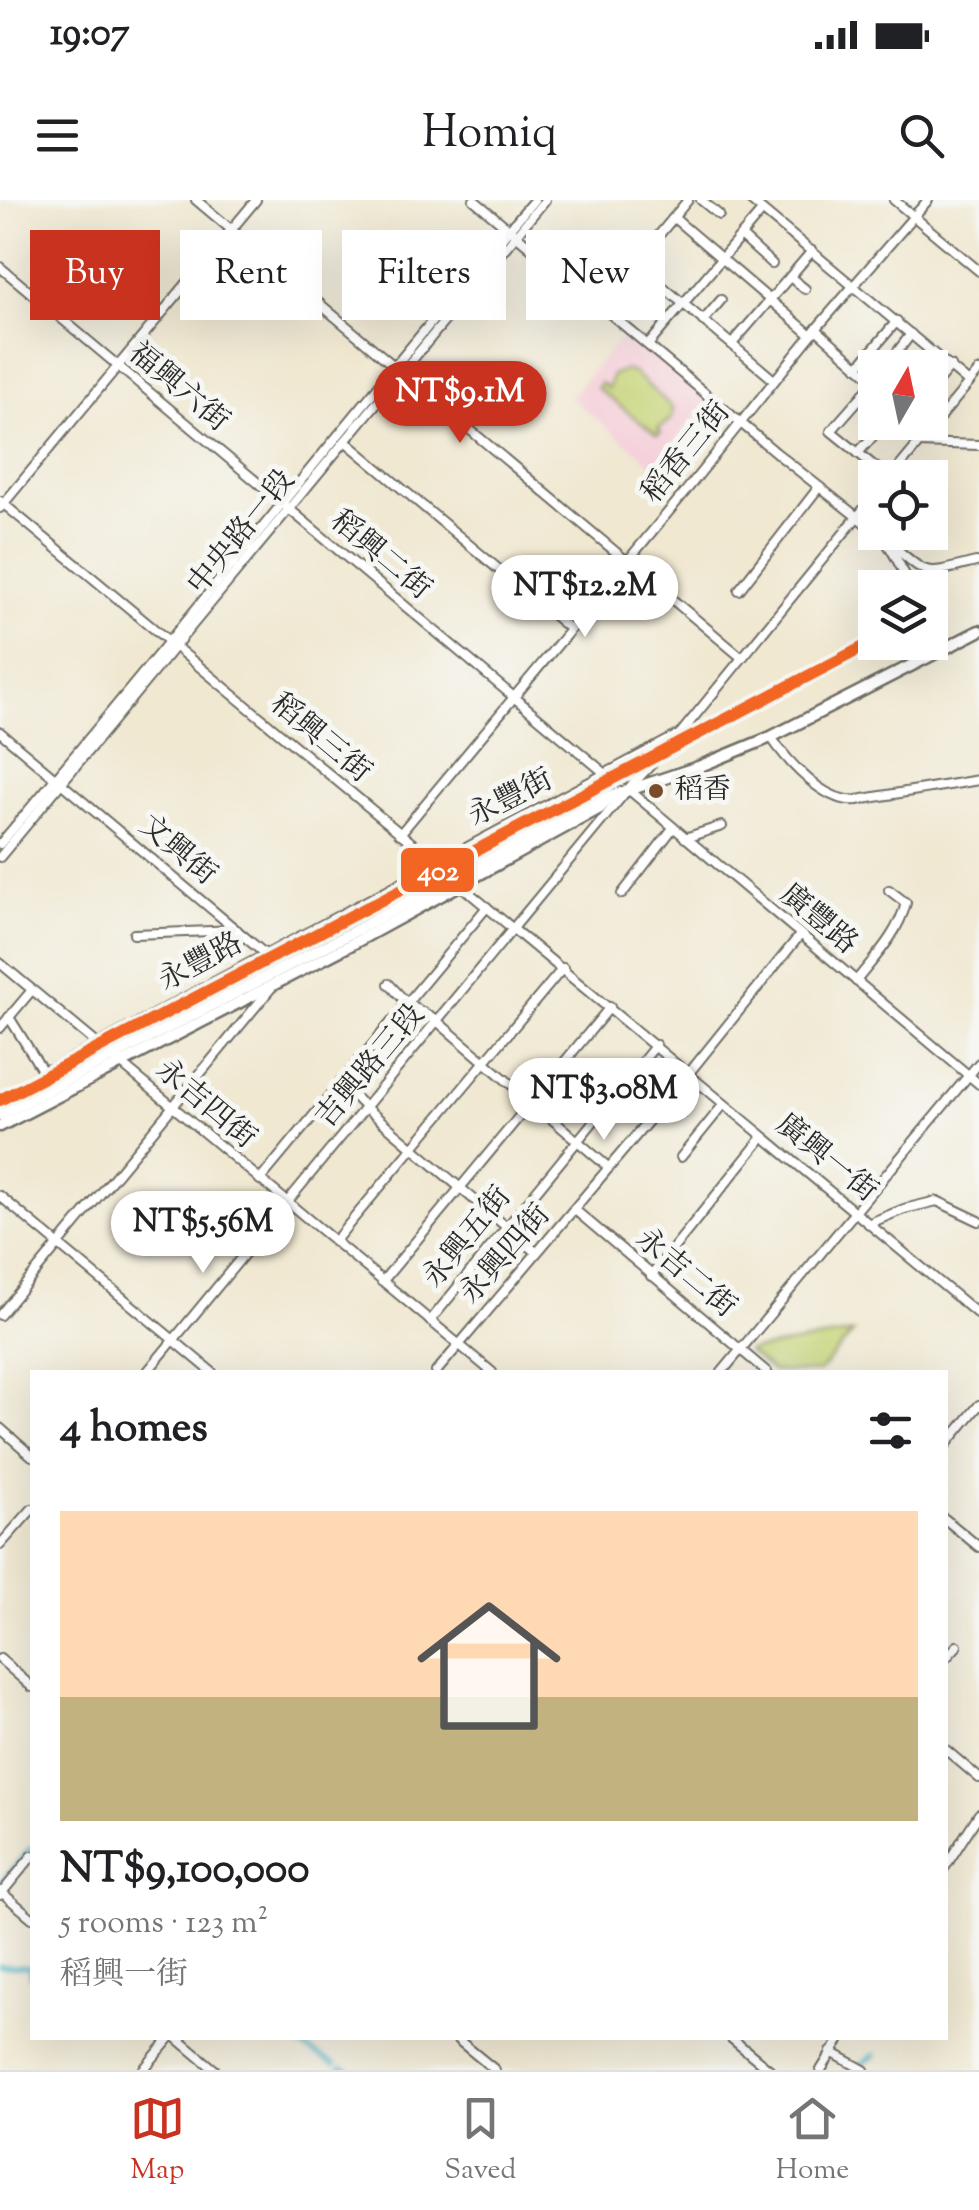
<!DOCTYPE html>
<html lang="en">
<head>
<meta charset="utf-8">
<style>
  body { margin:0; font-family:"Sorts Mill Goudy","Noto Serif TC",serif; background:#f2f2f2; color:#202124; height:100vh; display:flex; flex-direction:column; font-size:38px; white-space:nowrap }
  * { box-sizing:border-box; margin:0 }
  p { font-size:32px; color:#757577 }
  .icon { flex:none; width:55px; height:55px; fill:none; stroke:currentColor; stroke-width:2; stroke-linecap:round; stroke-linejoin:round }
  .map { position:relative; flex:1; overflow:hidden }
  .drawer { position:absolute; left:30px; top:1170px; width:918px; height:670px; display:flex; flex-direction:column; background:#fff; border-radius:0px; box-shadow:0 10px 40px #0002 }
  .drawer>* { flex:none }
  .top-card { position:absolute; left:30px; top:30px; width:920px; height:90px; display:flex; gap:20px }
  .needle { width:65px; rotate:9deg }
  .buttons { position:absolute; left:858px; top:150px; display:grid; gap:20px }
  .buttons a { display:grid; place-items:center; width:90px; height:90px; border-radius:0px; background:#fff; box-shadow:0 10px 40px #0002; font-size:50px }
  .price { position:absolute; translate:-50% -85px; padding:0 22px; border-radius:35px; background:#fff; color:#222; font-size:32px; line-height:65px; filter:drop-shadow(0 2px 5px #0008) }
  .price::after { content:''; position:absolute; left:50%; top:60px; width:30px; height:22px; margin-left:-15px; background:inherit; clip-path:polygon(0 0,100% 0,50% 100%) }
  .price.on { background:#c8321e; color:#fff }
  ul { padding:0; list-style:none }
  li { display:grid; align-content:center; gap:20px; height:530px; padding:0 30px }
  li span { display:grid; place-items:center; height:310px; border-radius:0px; color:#555 }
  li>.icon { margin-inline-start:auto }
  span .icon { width:180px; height:180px; fill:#fffc; stroke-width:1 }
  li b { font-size:42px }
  h2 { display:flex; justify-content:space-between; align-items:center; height:120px; padding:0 30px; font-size:42px }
  .pill { padding:0 35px; border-radius:0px; background:#fff; box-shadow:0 10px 40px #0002; font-size:35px; line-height:90px }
  .pill.on { background:#c8321e; color:#fff }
  .status { display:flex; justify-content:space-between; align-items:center; height:70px; padding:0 50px; background:#fff; direction:ltr }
  .status svg { height:28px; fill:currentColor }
  header { display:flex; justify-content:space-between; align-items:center; height:130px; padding:0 30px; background:#fff; font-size:45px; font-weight:600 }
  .menu { display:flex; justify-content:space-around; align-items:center; height:140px; border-top:2px solid #e0e0e0; background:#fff; font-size:28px; color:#757577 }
  .menu a { display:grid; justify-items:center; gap:5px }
  .menu .on { color:#c8321e }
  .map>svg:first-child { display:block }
</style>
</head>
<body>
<div class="status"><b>19:07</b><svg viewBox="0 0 49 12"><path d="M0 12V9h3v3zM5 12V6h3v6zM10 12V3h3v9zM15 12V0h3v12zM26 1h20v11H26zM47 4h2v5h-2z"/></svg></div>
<header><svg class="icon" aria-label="menu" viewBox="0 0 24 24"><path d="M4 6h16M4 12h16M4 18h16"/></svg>Homiq<svg class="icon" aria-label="search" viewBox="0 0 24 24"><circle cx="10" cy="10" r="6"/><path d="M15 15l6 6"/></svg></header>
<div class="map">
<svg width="979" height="1870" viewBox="0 0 979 1870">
  <rect width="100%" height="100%" fill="#f6f6f2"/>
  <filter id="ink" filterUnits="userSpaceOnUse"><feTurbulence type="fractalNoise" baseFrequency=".01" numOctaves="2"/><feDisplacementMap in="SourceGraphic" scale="20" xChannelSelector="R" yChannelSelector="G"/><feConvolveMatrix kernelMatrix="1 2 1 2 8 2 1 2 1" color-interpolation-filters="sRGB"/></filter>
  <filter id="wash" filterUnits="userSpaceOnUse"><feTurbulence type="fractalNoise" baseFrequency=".0048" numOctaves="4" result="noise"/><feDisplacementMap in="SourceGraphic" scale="40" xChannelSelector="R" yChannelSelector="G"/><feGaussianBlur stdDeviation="2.25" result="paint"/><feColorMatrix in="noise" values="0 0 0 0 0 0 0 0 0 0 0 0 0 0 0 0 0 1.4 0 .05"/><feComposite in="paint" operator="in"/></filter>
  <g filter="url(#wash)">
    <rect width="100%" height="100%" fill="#f0e8d1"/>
    <!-- built -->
    <polygon fill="#f5cfd9" points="624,133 707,202 654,266 570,197"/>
    <!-- green -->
    <g fill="#c5d375" stroke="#787f50" stroke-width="2.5">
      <polygon points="624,170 634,173 673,208 672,218 658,229 661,233 657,235 597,188 600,183 608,188 612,175"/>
      <polygon points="853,1133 819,1172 773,1172 747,1151"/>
    </g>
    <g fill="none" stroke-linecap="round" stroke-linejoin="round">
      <!-- canal -->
      <g stroke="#4ab5c7" stroke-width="5">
        <polyline points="0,1684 32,1647"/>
        <polyline points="0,1766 29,1767 32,1777"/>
        <polyline points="286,1838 335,1864"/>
        <polyline points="860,1865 875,1855"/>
        <polyline points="341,1868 348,1870"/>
      </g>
    </g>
  </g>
  <g filter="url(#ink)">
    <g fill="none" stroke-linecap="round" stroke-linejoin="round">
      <!-- minor casing -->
      <g stroke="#706d65" stroke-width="12">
        <g id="minor">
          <polyline points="196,0 741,457"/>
          <polyline points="474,0 779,255 875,331"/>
          <polyline points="701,0 719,15"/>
          <polyline points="750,0 969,183"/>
          <polyline points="894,0 979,71"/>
          <polyline points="674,18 811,135"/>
          <polyline points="741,36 772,64"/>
          <polyline points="636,64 774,180"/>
          <polyline points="0,67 607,575"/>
          <polyline points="790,77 805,89"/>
          <polyline points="601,105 688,0"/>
          <polyline points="703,121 721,100"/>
          <polyline points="816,129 875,181 831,231 889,278"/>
          <polyline points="732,144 812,51"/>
          <polyline points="648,145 762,11"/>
          <polyline points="858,167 897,121"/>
          <polyline points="885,168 911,134"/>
          <polyline points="930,191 951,166"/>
          <polyline points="863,194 875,204"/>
          <polyline points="895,222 918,243"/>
          <polyline points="345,241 570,429"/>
          <polyline points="918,243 979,245"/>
          <polyline points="858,253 881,227"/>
          <polyline points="890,278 979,171"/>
          <polyline points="0,301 436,663"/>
          <polyline points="0,308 256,0"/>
          <path d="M877,332C892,345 900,368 911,385"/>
          <path d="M886,340C931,377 919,376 976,362"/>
          <polyline points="739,390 819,287"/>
          <polyline points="0,532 265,754"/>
          <path d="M771,537C787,561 825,604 857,600L979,580"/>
          <polyline points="628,589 979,884"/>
          <polyline points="400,634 685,292 816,129 928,0"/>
          <polyline points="685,638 722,626"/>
          <path d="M0,644C181,432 353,212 534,0"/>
          <polyline points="0,657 545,0"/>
          <polyline points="460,685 979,1115"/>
          <polyline points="622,694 673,628"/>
          <polyline points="134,734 237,730"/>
          <polyline points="0,763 492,1172"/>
          <path d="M856,781C875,757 898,734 906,703L889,690"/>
          <polyline points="389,784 406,802 438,822 608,967"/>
          <polyline points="9,817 42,870 51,869 676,536"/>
          <polyline points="0,828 32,790"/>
          <polyline points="340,882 366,908 536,1052"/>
          <polyline points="681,957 724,904"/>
          <polyline points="260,980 487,707"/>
          <polyline points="0,996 212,1172"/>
          <polyline points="575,1010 767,1172"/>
          <polyline points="870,1023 904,1009 937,1001 979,1021"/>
          <polyline points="334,1042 563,768"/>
          <polyline points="651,1076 763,937"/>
          <polyline points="382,1082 610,807"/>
          <polyline points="0,1115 272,787"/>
          <polyline points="430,1121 656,845"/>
          <polyline points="147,1172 628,589 680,534 875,295"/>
          <polyline points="436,1172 689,873 800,735"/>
          <polyline points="722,1172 979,863"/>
          <polyline points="0,1228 32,1256"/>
          <polyline points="945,1246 979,1205"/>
          <polyline points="945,1319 979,1347"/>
          <polyline points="0,1345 32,1309"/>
          <polyline points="0,1459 32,1487"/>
          <polyline points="945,1459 957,1446"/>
          <polyline points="945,1549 979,1578"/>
          <polyline points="945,1667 979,1614"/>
          <polyline points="0,1691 32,1718"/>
          <polyline points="0,1695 32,1656"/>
          <polyline points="177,1838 215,1870"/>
          <polyline points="456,1838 495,1870"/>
          <polyline points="731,1838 770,1870"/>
          <polyline points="831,1852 864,1870"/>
          <polyline points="143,1870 170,1838"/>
          <polyline points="821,1870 841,1838"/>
        </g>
      </g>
      <!-- major casing -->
      <g stroke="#706d65" stroke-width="15">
        <g id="major">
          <polyline points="0,915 351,733 596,601 698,567 771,537 979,431"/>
          <polyline points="0,926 352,744 600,608 611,597"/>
        </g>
      </g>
      <!-- minor -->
      <use href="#minor" stroke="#fff" stroke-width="8"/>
      <!-- major -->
      <use href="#major" stroke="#fff" stroke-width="10"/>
      <!-- rail-1 casing -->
      <g stroke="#f6f6f2" stroke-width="20">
        <polyline id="rail-1" points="0,900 875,441"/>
      </g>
      <!-- rail-1 -->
      <use href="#rail-1" stroke="#f26522" stroke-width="12"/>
    </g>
  </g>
  <!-- markers -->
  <circle fill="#7a4b2a" stroke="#f6f6f2" stroke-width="4" cx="656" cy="591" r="9"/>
  <g text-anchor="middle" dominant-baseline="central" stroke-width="10" stroke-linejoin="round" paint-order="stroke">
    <!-- bus labels -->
    <g font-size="28" fill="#2b2b2b" stroke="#f6f6f2" text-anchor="start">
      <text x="675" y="591">稻香</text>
    </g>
    <!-- street labels -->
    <g font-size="30" fill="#2b2b2b" stroke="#f6f6f2">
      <text transform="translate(178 188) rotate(40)">福興六街</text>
      <text transform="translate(687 253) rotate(-51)">稻香三街</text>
      <text transform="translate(242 333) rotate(-51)">中央路一段</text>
      <text transform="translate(380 356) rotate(40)">稻興二街</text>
      <text transform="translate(320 539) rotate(40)">稻興三街</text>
      <text transform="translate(511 599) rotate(-27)">永豐街</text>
      <text transform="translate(177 651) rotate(40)">文興街</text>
      <text transform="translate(818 720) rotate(40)">廣豐路</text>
      <text transform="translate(201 763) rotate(-28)">永豐路</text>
      <text transform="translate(371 867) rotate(-50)">吉興路三段</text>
      <text transform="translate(205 905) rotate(40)">永吉四街</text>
      <text transform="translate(826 959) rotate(39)">廣興一街</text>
      <text transform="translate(468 1038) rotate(-51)">永興五街</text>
      <text transform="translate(506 1055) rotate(-49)">永興四街</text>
      <text transform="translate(685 1074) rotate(40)">永吉二街</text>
    </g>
  </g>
  <rect stroke="#f6f6f2" stroke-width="4" x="399" y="646" width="77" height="48" rx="10" fill="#f26522"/>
  <g font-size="28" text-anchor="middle" font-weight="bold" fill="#fff">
    <text x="438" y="680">402</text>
  </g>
</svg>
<div class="buttons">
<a><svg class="needle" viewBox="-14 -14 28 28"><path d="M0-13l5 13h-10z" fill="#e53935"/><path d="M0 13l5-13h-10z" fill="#757577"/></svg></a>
<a><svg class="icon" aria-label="locate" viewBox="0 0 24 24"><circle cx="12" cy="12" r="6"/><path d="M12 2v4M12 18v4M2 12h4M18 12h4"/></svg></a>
<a><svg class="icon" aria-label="layers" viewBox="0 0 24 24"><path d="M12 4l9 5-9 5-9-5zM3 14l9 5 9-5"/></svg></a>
</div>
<b class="price on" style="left:460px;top:246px">NT$9.1M</b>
<b class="price" style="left:585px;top:440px">NT$12.2M</b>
<b class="price" style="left:604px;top:943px">NT$3.08M</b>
<b class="price" style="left:203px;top:1076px">NT$5.56M</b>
<div class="top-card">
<a class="pill on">Buy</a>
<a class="pill">Rent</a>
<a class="pill">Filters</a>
<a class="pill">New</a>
</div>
<section class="drawer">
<h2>4 homes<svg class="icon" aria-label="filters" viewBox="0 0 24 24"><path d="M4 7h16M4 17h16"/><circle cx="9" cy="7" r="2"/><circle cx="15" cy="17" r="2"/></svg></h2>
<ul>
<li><span style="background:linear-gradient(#ffd9b3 60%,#c2b280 0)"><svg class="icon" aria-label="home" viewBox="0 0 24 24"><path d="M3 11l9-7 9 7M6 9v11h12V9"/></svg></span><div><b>NT$9,100,000</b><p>5 rooms · 123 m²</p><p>稻興一街</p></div></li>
</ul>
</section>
</div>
<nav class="menu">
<a class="on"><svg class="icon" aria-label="map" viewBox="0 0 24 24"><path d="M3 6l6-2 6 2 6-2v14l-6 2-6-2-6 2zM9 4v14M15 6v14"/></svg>Map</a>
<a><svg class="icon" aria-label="saved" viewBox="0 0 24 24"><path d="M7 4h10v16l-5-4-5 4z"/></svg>Saved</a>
<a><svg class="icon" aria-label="home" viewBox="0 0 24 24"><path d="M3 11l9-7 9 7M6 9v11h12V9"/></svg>Home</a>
</nav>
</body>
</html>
